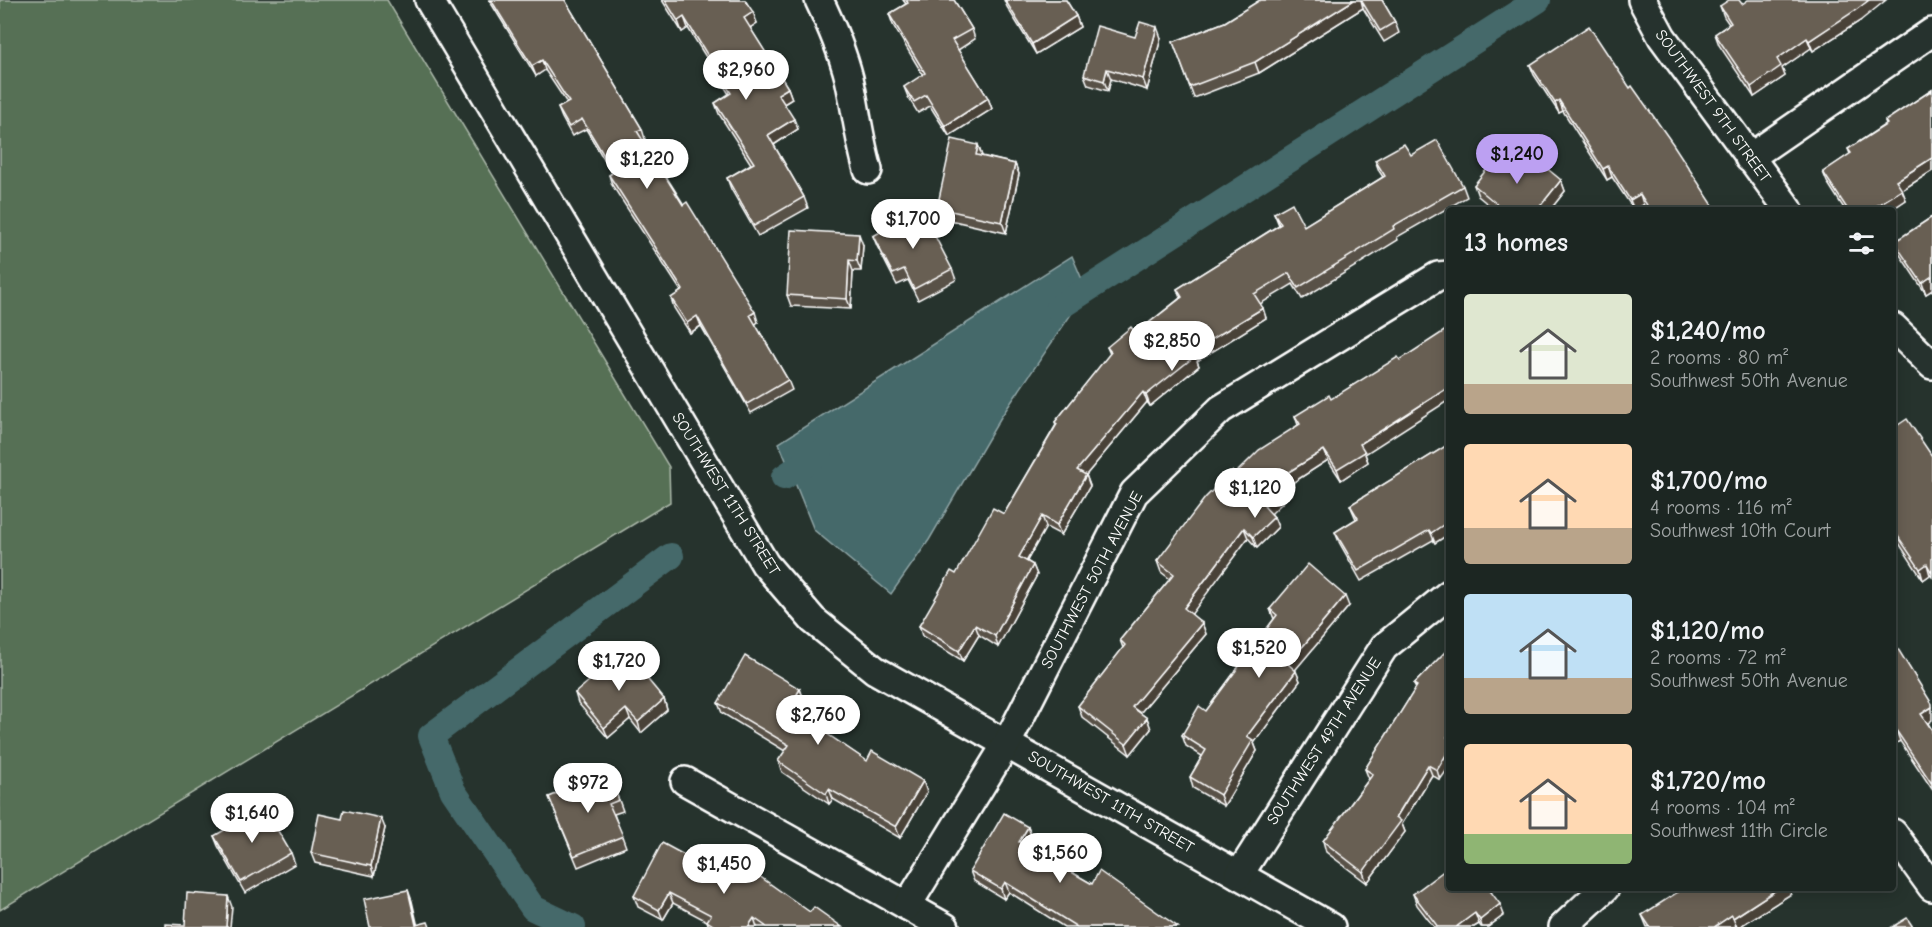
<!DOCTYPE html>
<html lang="en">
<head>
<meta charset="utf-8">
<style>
  body { margin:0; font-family:"Comic Neue",sans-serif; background:#252e2a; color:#f1f3f6; height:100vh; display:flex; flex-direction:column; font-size:22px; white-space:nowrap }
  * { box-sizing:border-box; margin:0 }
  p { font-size:20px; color:#a0a5a5 }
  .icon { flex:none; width:33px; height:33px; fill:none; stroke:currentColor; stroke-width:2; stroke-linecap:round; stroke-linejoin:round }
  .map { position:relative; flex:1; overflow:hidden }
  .details { position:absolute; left:1446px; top:207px; width:450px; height:684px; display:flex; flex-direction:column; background:#1c2622; border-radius:6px; box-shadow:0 3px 15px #0003,0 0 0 2px #3a4340 }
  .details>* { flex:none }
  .price { position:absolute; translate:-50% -51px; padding:0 14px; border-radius:21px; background:#fff; color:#222; font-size:20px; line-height:39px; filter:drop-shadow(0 2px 3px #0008) }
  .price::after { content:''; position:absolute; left:50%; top:36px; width:18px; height:14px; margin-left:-9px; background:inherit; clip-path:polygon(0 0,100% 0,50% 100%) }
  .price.active { background:#bca0f2; color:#111 }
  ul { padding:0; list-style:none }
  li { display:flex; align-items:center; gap:18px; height:150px; padding:0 18px }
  li span { display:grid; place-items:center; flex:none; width:168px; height:120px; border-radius:6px; color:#555 }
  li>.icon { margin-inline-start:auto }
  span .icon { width:72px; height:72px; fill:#fffc; stroke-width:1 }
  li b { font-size:26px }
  h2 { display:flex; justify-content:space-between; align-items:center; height:72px; padding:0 18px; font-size:26px }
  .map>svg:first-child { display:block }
</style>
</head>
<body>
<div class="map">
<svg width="1932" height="927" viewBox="0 0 1932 927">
  <rect width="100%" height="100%" fill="#26332d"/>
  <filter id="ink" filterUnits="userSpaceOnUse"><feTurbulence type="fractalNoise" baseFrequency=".0167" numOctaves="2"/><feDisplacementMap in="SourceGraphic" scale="12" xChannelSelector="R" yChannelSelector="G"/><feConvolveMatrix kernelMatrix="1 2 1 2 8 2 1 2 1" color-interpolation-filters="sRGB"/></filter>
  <g filter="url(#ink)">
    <!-- green -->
    <polygon fill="#577055" stroke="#abb8aa" stroke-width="1.5" points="0,0 387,0 669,467 670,502 0,910"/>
    <!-- water -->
    <polygon fill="#45696b" stroke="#8fa5a6" stroke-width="1.5" points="1072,256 1087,291 1001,417 929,540 891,594 814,530 779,443"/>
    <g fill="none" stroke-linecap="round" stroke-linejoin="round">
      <!-- canal -->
      <g stroke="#45696b" stroke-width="26">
        <polyline points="1058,308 1538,0"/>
        <polyline points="784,477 820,453"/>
        <polyline points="573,927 533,908 453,791 431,736 671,556"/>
      </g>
      <!-- street casing -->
      <g stroke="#fff" stroke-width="32">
        <g id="street">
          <polyline points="429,0 765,564 813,620 875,670 1331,927"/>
          <path d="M819,0C831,25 842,51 849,78C856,109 859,139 868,170"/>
          <polyline points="1642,0 1662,37 1789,210"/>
          <polyline points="1749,158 1932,32"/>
          <polyline points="1893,327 1932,365"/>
          <polyline points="685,781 945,927"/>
          <polyline points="1893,833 1932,887"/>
          <polyline points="1239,875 1384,647 1449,594"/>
          <polyline points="907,906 1007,743 1134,493 1221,409 1438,276 1449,275"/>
          <polyline points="1563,927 1605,888"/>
        </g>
      </g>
      <!-- street -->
      <use href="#street" stroke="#26332d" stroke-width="27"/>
    </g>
    <!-- wall -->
    <g fill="#595147" stroke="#fff" stroke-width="1.5">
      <polygon points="489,0 565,0 642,129 645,139 643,140 758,322 755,324 788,380 792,390 751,413 701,326 690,333 674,308 671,298 681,291 612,185 609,175 612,173 586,129 572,136 562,118 558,108 567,103 545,70 536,76"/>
      <polygon points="662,0 745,0 757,23 750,28 788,88 792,99 784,104 798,129 774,145 804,197 808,208 758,236 731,189 727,178 751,164 719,114 715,103 729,94 688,28 682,32"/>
      <polygon points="903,0 954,0 972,29 975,39 958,50 988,98 992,109 949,136 930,106 918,113 908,97 904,87 923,75 893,25 889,14 906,4"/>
      <polygon points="1004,0 1066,0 1076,16 1080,27 1036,54 1007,7"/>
      <polygon points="1260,0 1382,0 1395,22 1399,33 1384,42 1363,8 1259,73 1194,98 1173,42 1225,22"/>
      <polygon points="1742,4 1860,21 1813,51 1811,48 1782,68 1785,76 1754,97 1719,45 1715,34 1729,24 1724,17 1720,6"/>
      <polygon points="1135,37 1161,38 1147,90 1111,79 1108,91 1088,85 1084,75"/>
      <polygon points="1530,65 1630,88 1716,210 1647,210 1643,204 1634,210 1612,177 1607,180 1563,111 1559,113 1534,75"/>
      <polygon points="1932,90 1932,171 1902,190 1906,200 1891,210 1845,210 1827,182 1823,172 1850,154 1848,149 1886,124 1885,121"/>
      <polygon points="978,145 982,156 1015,164 1019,174 1006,233 941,218 937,208"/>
      <polygon points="1411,155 1463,186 1467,197 1397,237 1398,240 1302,299 1293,284 1260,304 1266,318 1197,361 1199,366 1150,406 1147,402 1086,475 1090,486 1061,535 1046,527 1027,561 1033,565 1037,575 998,647 979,635 963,661 922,636 919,626 956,574 1004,514 1056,425 1055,422 1110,354 1107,347 1136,333 1180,298 1177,289 1279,225 1274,213 1304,226 1383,177 1379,171 1375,160"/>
      <polygon points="1505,168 1529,171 1561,180 1565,191 1550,210 1495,210 1478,196 1474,185"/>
      <polygon points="1932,217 1932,290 1926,294 1898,252 1894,242"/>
      <polygon points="873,236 952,269 956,280 918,300 908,280 897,285 877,246"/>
      <polygon points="863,245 861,271 853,271 851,309 791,306 787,295"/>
      <polygon points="1295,416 1365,454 1368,462 1341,480 1328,460 1289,485 1292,493 1271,513 1274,517 1278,527 1257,548 1248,538 1191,614 1202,623 1206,634 1140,713 1147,718 1151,729 1130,755 1082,717 1078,706 1123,648 1120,640 1170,579 1161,572 1157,561 1235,474 1298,425"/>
      <polygon points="1893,417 1898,425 1932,456 1932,577 1930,575 1923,580 1893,534"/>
      <polygon points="1449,444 1449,534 1435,543 1433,540 1361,581 1339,542 1335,532 1356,519 1350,505"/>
      <polygon points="1349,606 1295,670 1300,681 1254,743 1257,751 1224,806 1193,788 1190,777 1202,756 1186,746 1182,735 1206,711 1274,619 1270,609"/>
      <polygon points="1893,641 1928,723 1932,730 1932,789 1900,741 1895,744 1893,741"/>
      <polygon points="1449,648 1440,780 1432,775 1402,824 1405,832 1367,883 1326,852 1323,841 1369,779 1365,769 1416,688 1414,684"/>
      <polygon points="800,689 804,700 796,713 867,761 923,781 927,792 900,838 833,799 829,804 782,772 778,761 785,751 722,713 718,703"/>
      <polygon points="575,693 664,699 667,710 641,733 630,719 608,738 578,703"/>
      <polygon points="549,797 619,800 623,811 614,814 626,847 578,867"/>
      <polygon points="1028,827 1032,838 1027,846 1092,884 1178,927 1064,927 1009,892 1004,899 974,881 970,871"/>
      <polygon points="385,828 374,876 315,863 311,853"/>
      <polygon points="214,836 291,853 295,864 245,893 218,846"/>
      <polygon points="734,882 810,912 842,927 709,927 707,921 673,903 663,920 638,907 634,896"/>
      <polygon points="1491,892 1504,915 1488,927 1481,927 1479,924 1474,927 1434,927 1417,905 1413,894"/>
      <polygon points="1791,894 1739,927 1736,927 1736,926 1734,927 1647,927 1642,915"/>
    </g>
    <!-- shaded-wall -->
    <g fill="#494239" stroke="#fff" stroke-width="1.5">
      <polygon points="1354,0 1361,0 1363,8 1259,73 1255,62"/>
      <polygon points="1869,0 1886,0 1860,21 1813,51 1809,41"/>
      <polygon points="753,12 757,23 748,29 744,18"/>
      <polygon points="1076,16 1080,27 1036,54 1032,44"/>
      <polygon points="684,17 688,28 682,32 678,21"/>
      <polygon points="1157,27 1161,38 1147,90 1143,79"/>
      <polygon points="1807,38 1811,48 1782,68 1785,76 1754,97 1751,87 1777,59"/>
      <polygon points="542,60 545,70 536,76 532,66"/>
      <polygon points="1107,69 1111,79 1108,91 1104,81"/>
      <polygon points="788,88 792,99 782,105 778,94"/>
      <polygon points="988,98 992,109 949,136 945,126"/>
      <polygon points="1559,100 1563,111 1559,113 1555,103"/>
      <polygon points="794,119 798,129 772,146 768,135"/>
      <polygon points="978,145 982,156 976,155"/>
      <polygon points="1932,158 1932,171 1902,190 1906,200 1891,210 1870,210 1896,181"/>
      <polygon points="1015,164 1019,174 1006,233 1002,222"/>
      <polygon points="1608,166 1612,177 1607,180 1603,169"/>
      <polygon points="1561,180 1565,191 1550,210 1537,210"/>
      <polygon points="1640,194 1643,204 1634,210 1630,200"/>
      <polygon points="859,234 863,245 861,271 857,261"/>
      <polygon points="849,260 853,271 851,309 847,299"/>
      <polygon points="1932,276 1932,290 1926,294 1922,283"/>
      <polygon points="1263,308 1266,318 1197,361 1199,366 1150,406 1146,395 1192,351"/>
      <polygon points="755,312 758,322 754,325 750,315"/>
      <polygon points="697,316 701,326 690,333 687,323"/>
      <polygon points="1449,387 1449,400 1365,454 1368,462 1341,480 1337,469 1360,444"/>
      <polygon points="1143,392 1147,402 1081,481 1077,470"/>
      <polygon points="1324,450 1328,460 1289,485 1292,493 1268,517 1264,506 1282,476"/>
      <polygon points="1086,475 1090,486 1061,535 1057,525"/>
      <polygon points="1042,516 1046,527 1023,567 1019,557"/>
      <polygon points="1274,517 1278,527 1257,548 1253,537"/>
      <polygon points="1449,521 1449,534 1435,543 1431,533"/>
      <polygon points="1244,528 1248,538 1188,619 1184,608"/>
      <polygon points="1927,564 1930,575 1923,580 1920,569"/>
      <polygon points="1033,565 1037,575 998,647 995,636"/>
      <polygon points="1345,596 1349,606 1291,675 1288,664"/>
      <polygon points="1202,623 1206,634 1136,718 1132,707"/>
      <polygon points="975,625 979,635 963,661 959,651"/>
      <polygon points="1296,671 1300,681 1254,743 1257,751 1224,806 1220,795 1247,736"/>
      <polygon points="800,689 804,700 793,719 789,708"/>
      <polygon points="664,699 667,710 641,733 638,722"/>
      <polygon points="1932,707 1932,720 1925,725 1921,714"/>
      <polygon points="626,709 630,719 608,738 604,728"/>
      <polygon points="1147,718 1151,729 1130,755 1126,744"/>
      <polygon points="1896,730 1900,741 1895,744 1893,739 1893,732"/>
      <polygon points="1449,750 1449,767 1440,780 1437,770"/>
      <polygon points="1428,765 1432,775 1402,824 1405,832 1367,883 1363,872"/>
      <polygon points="923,781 927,792 900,838 896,827"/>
      <polygon points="829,789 833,799 829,804 826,794"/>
      <polygon points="381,818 385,828 374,876 371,866"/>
      <polygon points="1028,827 1032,838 1023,852 1019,842"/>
      <polygon points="1005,882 1009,892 1004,899 1001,889"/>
      <polygon points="1486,888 1496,888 1488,894"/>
      <polygon points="1779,888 1789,888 1791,894 1739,927 1737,927 1733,918"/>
      <polygon points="408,890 412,901 418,927 417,927"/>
      <polygon points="669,893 673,903 663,920 659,910"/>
      <polygon points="228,896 232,907 230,927 226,927"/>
      <polygon points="1500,904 1504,915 1488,927 1482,927 1480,920"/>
      <polygon points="1475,913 1479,924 1474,927 1456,927"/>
      <polygon points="1732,915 1736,926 1734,927 1714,927"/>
      <polygon points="754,918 757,927 748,927"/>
    </g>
    <!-- building -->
    <g fill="#685e52" stroke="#fff" stroke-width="1.5">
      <polygon points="491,0 565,0 642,129 637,131 683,205 687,202 755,312 750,315 788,380 747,404 697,316 687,323 671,298 683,290 609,175 614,172 582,119 569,127 558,108 569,102 542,60 532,66"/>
      <polygon points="665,0 745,0 753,12 744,18 788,88 778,94 794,119 768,135 804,197 754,226 727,178 754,163 715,103 731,93 684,17 678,21"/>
      <polygon points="906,0 954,0 972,29 952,40 988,98 945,126 926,95 914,102 904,87 925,73 889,14 908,3"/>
      <polygon points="1005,0 1066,0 1076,16 1032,44"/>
      <polygon points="1260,0 1354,0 1255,62 1190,87 1173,42 1225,22"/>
      <polygon points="1361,0 1382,0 1395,22 1380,31"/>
      <polygon points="1729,0 1739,0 1742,4 1748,0 1869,0 1856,10 1809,41 1807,38 1777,59 1781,66 1751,87 1715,34 1731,23 1720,6"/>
      <polygon points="1140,22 1157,27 1143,79 1107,69 1104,81 1084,75 1097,26 1135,37"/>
      <polygon points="1589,26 1630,88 1632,86 1673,144 1716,210 1650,210 1640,194 1630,200 1608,166 1603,169 1559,100 1555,103 1530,65"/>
      <polygon points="1932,90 1932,158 1896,181 1902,190 1870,210 1848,210 1823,172 1851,153 1848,149 1887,124 1885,121"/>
      <polygon points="952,139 978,145 976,155 1015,164 1002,222 937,208"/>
      <polygon points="1437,140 1463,186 1393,226 1394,229 1298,288 1289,273 1254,294 1263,308 1192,351 1195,356 1146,395 1143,392 1077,470 1086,475 1057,525 1042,516 1019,557 1033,565 995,636 975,625 959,651 919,626 951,571 956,574 993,508 1004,514 1057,424 1055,422 1111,352 1107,347 1131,327 1136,333 1182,297 1177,289 1281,224 1274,213 1292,203 1304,226 1385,176 1375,160 1404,144 1411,155"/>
      <polygon points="1514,158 1529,171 1538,161 1561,180 1537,210 1504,210 1474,185 1495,159 1505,168"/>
      <polygon points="921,209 952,269 914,289 904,269 893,274 873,236"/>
      <polygon points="1932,217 1932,276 1922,283 1894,242"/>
      <polygon points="791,230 859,234 857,261 849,260 847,299 787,295"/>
      <polygon points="1449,328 1449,387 1360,444 1365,452 1337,469 1324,450 1282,476 1288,482 1264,506 1274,517 1253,537 1244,528 1184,608 1202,623 1132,707 1147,718 1126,744 1078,706 1125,645 1120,640 1174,574 1157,561 1205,498 1232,471 1235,474 1259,450 1300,424 1295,416 1329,395 1331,399 1398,357 1400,360"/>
      <polygon points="1893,417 1898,425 1907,419 1932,456 1932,573 1927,564 1920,569 1893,529"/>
      <polygon points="1449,444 1449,518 1447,519 1449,521 1431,533 1429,530 1358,571 1335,532 1358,518 1350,505"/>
      <polygon points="1308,564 1345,596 1288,664 1296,671 1247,736 1253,740 1220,795 1190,777 1206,750 1182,735 1199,706 1206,711 1277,615 1270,609"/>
      <polygon points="1893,641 1932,704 1932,707 1921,714 1932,730 1932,784 1896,730 1893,732"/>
      <polygon points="1449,648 1449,734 1447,737 1449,738 1449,750 1437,770 1428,765 1396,817 1401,821 1363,872 1323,841 1373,774 1365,769 1417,686 1414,684"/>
      <polygon points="624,651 664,699 638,722 626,709 604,728 575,693"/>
      <polygon points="745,656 800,689 789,708 867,761 872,751 923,781 896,827 829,789 826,794 778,761 789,745 718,703"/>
      <polygon points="608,773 619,800 609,804 623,836 574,856 549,797"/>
      <polygon points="264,807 291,853 241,882 214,836"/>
      <polygon points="344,810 381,818 371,866 311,853 319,814 342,819"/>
      <polygon points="1004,813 1028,827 1019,842 1092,884 1099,871 1178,927 1077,927 1005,882 1001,889 970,871"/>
      <polygon points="662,843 734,882 745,866 810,912 814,907 842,927 767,927 754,918 748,927 716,927 707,921 711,915 669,893 659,910 634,896"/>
      <polygon points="1449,867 1449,888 1488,888 1500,904 1480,920 1475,913 1456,927 1438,927 1413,894"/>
      <polygon points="1684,888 1779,888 1733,918 1732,915 1714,927 1650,927 1642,915"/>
      <polygon points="408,890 416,925 428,922 430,927 370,927 364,899"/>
      <polygon points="187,893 228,896 226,927 166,927 166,924 185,925"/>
      <polygon points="1907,918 1913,927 1892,927"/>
    </g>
  </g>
  <g text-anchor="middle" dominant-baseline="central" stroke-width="5" stroke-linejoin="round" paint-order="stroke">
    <!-- street labels -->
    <g font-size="16" fill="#fff" stroke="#26332d">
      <text transform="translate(1713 106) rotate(54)">SOUTHWEST 9TH STREET</text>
      <text transform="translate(726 494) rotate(58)">SOUTHWEST 11TH STREET</text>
      <text transform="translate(1092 580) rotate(-62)">SOUTHWEST 50TH AVENUE</text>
      <text transform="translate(1324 741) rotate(-57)">SOUTHWEST 49TH AVENUE</text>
      <text transform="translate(1111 802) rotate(30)">SOUTHWEST 11TH STREET</text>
    </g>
  </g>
</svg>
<b class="price" style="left:746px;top:101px">$2,960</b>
<b class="price active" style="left:1517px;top:185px">$1,240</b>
<b class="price" style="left:647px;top:190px">$1,220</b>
<b class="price" style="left:913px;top:250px">$1,700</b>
<b class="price" style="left:1172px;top:372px">$2,850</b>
<b class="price" style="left:1255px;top:519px">$1,120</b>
<b class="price" style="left:1259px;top:679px">$1,520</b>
<b class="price" style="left:619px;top:692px">$1,720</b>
<b class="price" style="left:818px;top:746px">$2,760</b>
<b class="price" style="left:588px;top:814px">$972</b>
<b class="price" style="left:252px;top:844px">$1,640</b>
<b class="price" style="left:1060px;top:884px">$1,560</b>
<b class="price" style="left:724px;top:895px">$1,450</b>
<section class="details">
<h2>13 homes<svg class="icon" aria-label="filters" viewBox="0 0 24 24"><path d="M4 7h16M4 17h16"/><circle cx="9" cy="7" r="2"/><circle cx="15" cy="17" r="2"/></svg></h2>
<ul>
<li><span style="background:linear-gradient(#dfe7d0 75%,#b9a48a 0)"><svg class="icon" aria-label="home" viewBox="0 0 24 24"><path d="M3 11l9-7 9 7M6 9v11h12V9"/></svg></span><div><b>$1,240/mo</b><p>2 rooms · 80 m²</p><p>Southwest 50th Avenue</p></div></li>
<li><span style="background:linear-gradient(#ffd9b3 70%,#b9a48a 0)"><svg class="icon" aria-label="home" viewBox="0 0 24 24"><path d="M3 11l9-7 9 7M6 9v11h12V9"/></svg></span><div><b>$1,700/mo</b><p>4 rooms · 116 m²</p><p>Southwest 10th Court</p></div></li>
<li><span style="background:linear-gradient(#bfe0f5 70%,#b9a48a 0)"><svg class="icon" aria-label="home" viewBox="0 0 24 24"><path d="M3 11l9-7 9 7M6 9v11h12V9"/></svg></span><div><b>$1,120/mo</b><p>2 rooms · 72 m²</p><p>Southwest 50th Avenue</p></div></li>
<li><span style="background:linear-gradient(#ffd9b3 75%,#8fb573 0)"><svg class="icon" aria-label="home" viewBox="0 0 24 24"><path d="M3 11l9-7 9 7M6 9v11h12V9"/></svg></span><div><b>$1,720/mo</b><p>4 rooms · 104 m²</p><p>Southwest 11th Circle</p></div></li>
</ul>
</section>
</div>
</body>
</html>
